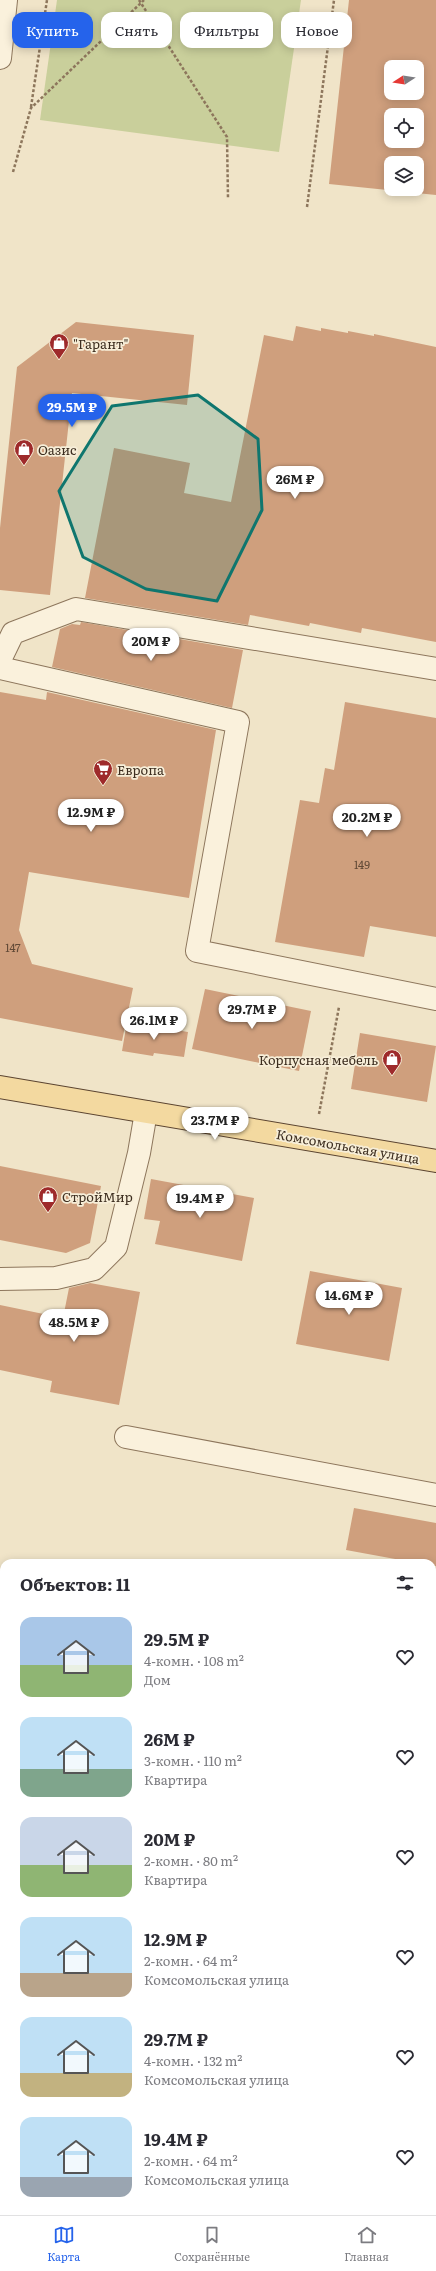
<!DOCTYPE html>
<html lang="ru">
<head>
<meta charset="utf-8">
<style>
  body { margin:0; font-family:Literata,serif; background:#f7f7f7; color:#2b2b33; height:100vh; display:flex; flex-direction:column; font-size:15px; white-space:nowrap }
  * { box-sizing:border-box; margin:0 }
  p { font-size:13px; color:#7c7c81 }
  .icon { flex:none; width:22px; height:22px; fill:none; stroke:currentColor; stroke-width:2; stroke-linecap:round; stroke-linejoin:round }
  .map { position:relative; flex:1; overflow:hidden }
  .details { position:absolute; left:0px; top:1559px; width:436px; height:656px; display:flex; flex-direction:column; background:#fff; border-radius:12px 12px 0 0; box-shadow:0 2px 10px #0003 }
  .details>* { flex:none }
  .hud { position:absolute; left:12px; top:12px; width:412px; height:36px; display:flex; gap:8px }
  .needle { width:26px; rotate:258deg }
  .controls { position:absolute; left:384px; top:60px; display:grid; gap:8px }
  .controls a { display:grid; place-items:center; width:40px; height:40px; border-radius:8px; background:#fff; box-shadow:0 2px 10px #0003; font-size:20px }
  .price { position:absolute; translate:-50% -34px; padding:0 9px; border-radius:14px; background:#fff; color:#222; font-size:13px; line-height:26px; filter:drop-shadow(0 1px 2px #0008) }
  .price::after { content:''; position:absolute; left:50%; top:24px; width:12px; height:9px; margin-left:-6px; background:inherit; clip-path:polygon(0 0,100% 0,50% 100%) }
  .price.current { background:#2563eb; color:#fff }
  ul { padding:0; list-style:none }
  li { display:flex; align-items:center; gap:12px; height:100px; padding:0 20px }
  li span { display:grid; place-items:center; flex:none; width:112px; height:80px; border-radius:12px; color:#555 }
  li>.icon { margin-inline-start:auto }
  span .icon { width:48px; height:48px; fill:#fffc; stroke-width:1 }
  li b { font-size:17px }
  h2 { display:flex; justify-content:space-between; align-items:center; height:48px; padding:0 20px; font-size:17px }
  .pill { padding:0 14px; border-radius:12px; background:#fff; box-shadow:0 2px 10px #0003; font-size:14px; line-height:36px }
  .pill.current { background:#2563eb; color:#fff }
  .tab-bar { display:flex; justify-content:space-around; align-items:center; height:56px; border-top:1px solid #e1e1e2; background:#fff; font-size:11px; color:#7c7c81 }
  .tab-bar a { display:grid; justify-items:center; gap:2px }
  .tab-bar .current { color:#2563eb }
  .map>svg:first-child { display:block }
</style>
</head>
<body>
<div class="map">
<svg width="436" height="2215" viewBox="0 0 436 2215">
  <rect width="100%" height="100%" fill="#f0e4c8"/>
  <!-- green -->
  <polygon fill="#c9cf9b" points="57,0 301,0 279,152 40,120"/>
  <!-- building -->
  <g fill="#cf9f7d" fill-rule="evenodd">
    <path d="M349,0H436V195L329,184ZM391,67H417V93H391ZM391,115H417V141H391ZM391,163H417V189H391Z"/>
    <polygon points="76,322 194,335 187,405 72,393 50,595 0,590 0,528 17,367"/>
    <polygon points="296,326 321,331 321,328 348,333 348,331 374,336 374,334 436,347 436,642 362,628 361,633 310,623 309,626 250,615 248,625 85,598 114,448 190,463 184,493 231,502 264,335 293,341"/>
    <polygon points="81,622 243,650 232,708 52,667 60,629 72,624 80,625"/>
    <polygon points="0,692 46,700 47,692 216,730 189,898 29,872 19,930 32,964 133,988 122,1041 0,1018"/>
    <polygon points="345,702 436,718 436,937 370,926 364,957 275,942 300,800 319,803 325,768 334,770"/>
    <polygon points="205,989 311,1011 299,1071 192,1049"/>
    <polygon points="127,1022 188,1032 184,1057 154,1053 153,1056 122,1051"/>
    <polygon points="360,1033 436,1046 427,1102 351,1089"/>
    <polygon points="0,1166 101,1186 90,1243 66,1253 0,1240"/>
    <polygon points="151,1179 254,1198 242,1261 155,1244 160,1221 144,1219"/>
    <polygon points="310,1271 402,1288 389,1361 296,1344"/>
    <polygon points="90,1283 140,1292 119,1405 50,1392 52,1381 0,1370 0,1305 63,1318 69,1288"/>
    <polygon points="354,1508 436,1523 436,1566 432,1566 432,1563 417,1563 346,1550"/>
  </g>
  <g fill="none" stroke-linecap="round" stroke-linejoin="round">
    <!-- minor casing -->
    <g stroke="#8d765c" stroke-width="24">
      <g id="minor">
        <polyline points="0,58 6,0"/>
        <polyline points="0,660 13,633 76,609 436,669"/>
        <polyline points="0,668 238,722 197,951 436,999"/>
        <polyline points="0,1279 56,1278 94,1269 116,1247 139,1153 146,1112"/>
        <polyline points="126,1437 436,1495"/>
      </g>
    </g>
    <!-- major casing -->
    <g stroke="#5b4430" stroke-width="24">
      <polyline id="major" points="0,1087 436,1161"/>
    </g>
    <!-- path -->
    <g stroke="#8d765c" stroke-width="2.5" stroke-dasharray="3 2" stroke-linecap="butt">
      <polyline points="139,0 227,137 228,198"/>
      <polyline points="31,107 47,0"/>
      <polyline points="13,172 31,108 144,0"/>
      <polyline points="307,207 334,0"/>
      <polyline points="319,1114 339,1007"/>
    </g>
    <!-- minor -->
    <use href="#minor" stroke="#faf1dc" stroke-width="22"/>
    <!-- major -->
    <use href="#major" stroke="#f3d9a0" stroke-width="22"/>
    <!-- rail -->
    <g stroke="#3d2e20" stroke-width="3" stroke-dasharray="7 7" stroke-linecap="butt">
      <polyline points="0,1626 4,1626"/>
      <polyline points="432,1707 436,1708"/>
      <polyline points="0,1737 4,1738"/>
      <polyline points="432,1822 436,1822"/>
      <polyline points="0,1936 4,1937"/>
      <polyline points="0,2006 4,2006"/>
      <polyline points="432,2049 436,2050"/>
      <polyline points="432,2102 436,2102"/>
      <polyline points="0,2195 4,2196"/>
      <polyline points="89,2211 111,2215"/>
    </g>
  </g>
  <!-- marked area -->
  <path fill="#0f766e" fill-opacity="0.2" stroke="#0f766e" stroke-width="3" stroke-linejoin="round" d="M198,395L258,439L262,510L217,601L146,589L83,557L59,491L112,406Z"/>
  <!-- icons -->
  <defs>
    <g id="shop-pin" transform="scale(1)"><path d="M0 17L-7.5 6A9.5 9.5 0 1 1 7.5 6Z" fill="#9e2a2b" stroke="#f7eed8"/><path d="M-5-2.5h2.3a2.7 3.5 0 0 1 5.4 0H5L5.5 6h-11ZM-1.5-2.5h3a1.5 2.3 0 0 0-3 0Z" fill="#fff"/></g>
    <g id="supermarket-pin" transform="scale(1)"><path d="M0 17L-7.5 6A9.5 9.5 0 1 1 7.5 6Z" fill="#9e2a2b" stroke="#f7eed8"/><path d="M-6-5.5h2.5l.6 2H6L4.5 2H-2.5L-4.4-4H-6ZM-1.5 3.2a1.3 1.3 0 1 0 .1 0ZM3 3.2a1.3 1.3 0 1 0 .1 0Z" fill="#fff"/></g>
  </defs>
  <g fill-rule="evenodd">
    <use href="#shop-pin" x="59" y="343"/>
    <use href="#shop-pin" x="24" y="449"/>
    <use href="#supermarket-pin" x="103" y="769"/>
    <use href="#shop-pin" x="392" y="1059"/>
    <use href="#shop-pin" x="48" y="1196"/>
  </g>
  <g text-anchor="middle" dominant-baseline="central" stroke-width="3.5" stroke-linejoin="round" paint-order="stroke">
    <!-- number labels -->
    <g font-size="11" fill="#624a37">
      <text x="362" y="864">149</text>
      <text x="13" y="947">147</text>
    </g>
    <!-- poi labels -->
    <g font-size="13" fill="#3d2e20" stroke="#f7eed8" text-anchor="start">
      <text x="73" y="343">"Гарант"</text>
      <text x="38" y="449">Оазис</text>
      <text x="117" y="769">Европа</text>
      <text x="378" y="1059" text-anchor="end">Корпусная мебель</text>
      <text x="62" y="1196">СтройМир</text>
    </g>
    <!-- street labels -->
    <g font-size="13" fill="#3d2e20" stroke="#f7eed8">
      <text transform="translate(348 1146) rotate(10)">Комсомольская улица</text>
    </g>
  </g>
</svg>
<div class="controls">
<a><svg class="needle" viewBox="-14 -14 28 28"><path d="M0-13l5 13h-10z" fill="#e53935"/><path d="M0 13l5-13h-10z" fill="#7c7c81"/></svg></a>
<a><svg class="icon" aria-label="locate" viewBox="0 0 24 24"><circle cx="12" cy="12" r="6"/><path d="M12 2v4M12 18v4M2 12h4M18 12h4"/></svg></a>
<a><svg class="icon" aria-label="layers" viewBox="0 0 24 24"><path d="M12 4l9 5-9 5-9-5zM3 14l9 5 9-5"/></svg></a>
</div>
<b class="price current" style="left:72px;top:428px">29.5M ₽</b>
<b class="price" style="left:295px;top:500px">26M ₽</b>
<b class="price" style="left:151px;top:662px">20M ₽</b>
<b class="price" style="left:91px;top:833px">12.9M ₽</b>
<b class="price" style="left:367px;top:838px">20.2M ₽</b>
<b class="price" style="left:252px;top:1030px">29.7M ₽</b>
<b class="price" style="left:154px;top:1041px">26.1M ₽</b>
<b class="price" style="left:215px;top:1141px">23.7M ₽</b>
<b class="price" style="left:200px;top:1219px">19.4M ₽</b>
<b class="price" style="left:349px;top:1316px">14.6M ₽</b>
<b class="price" style="left:74px;top:1343px">48.5M ₽</b>
<div class="hud">
<a class="pill current">Купить</a>
<a class="pill">Снять</a>
<a class="pill">Фильтры</a>
<a class="pill">Новое</a>
</div>
<section class="details">
<h2>Объектов: 11<svg class="icon" aria-label="filters" viewBox="0 0 24 24"><path d="M4 7h16M4 17h16"/><circle cx="9" cy="7" r="2"/><circle cx="15" cy="17" r="2"/></svg></h2>
<ul>
<li><span style="background:linear-gradient(#a9c7e8 60%,#8fb573 0)"><svg class="icon" aria-label="home" viewBox="0 0 24 24"><path d="M3 11l9-7 9 7M6 9v11h12V9"/></svg></span><div><b>29.5M ₽</b><p>4-комн. · 108 m²</p><p>Дом</p></div><svg class="icon" aria-label="heart" viewBox="0 0 24 24"><path d="M12 20l-8-8c-3-5 5-10 8-4 3-6 11-1 8 4z"/></svg></li>
<li><span style="background:linear-gradient(#bfe0f5 65%,#7fa58c 0)"><svg class="icon" aria-label="home" viewBox="0 0 24 24"><path d="M3 11l9-7 9 7M6 9v11h12V9"/></svg></span><div><b>26M ₽</b><p>3-комн. · 110 m²</p><p>Квартира</p></div><svg class="icon" aria-label="heart" viewBox="0 0 24 24"><path d="M12 20l-8-8c-3-5 5-10 8-4 3-6 11-1 8 4z"/></svg></li>
<li><span style="background:linear-gradient(#c9d6e8 60%,#8fb573 0)"><svg class="icon" aria-label="home" viewBox="0 0 24 24"><path d="M3 11l9-7 9 7M6 9v11h12V9"/></svg></span><div><b>20M ₽</b><p>2-комн. · 80 m²</p><p>Квартира</p></div><svg class="icon" aria-label="heart" viewBox="0 0 24 24"><path d="M12 20l-8-8c-3-5 5-10 8-4 3-6 11-1 8 4z"/></svg></li>
<li><span style="background:linear-gradient(#bfe0f5 70%,#b9a48a 0)"><svg class="icon" aria-label="home" viewBox="0 0 24 24"><path d="M3 11l9-7 9 7M6 9v11h12V9"/></svg></span><div><b>12.9M ₽</b><p>2-комн. · 64 m²</p><p>Комсомольская улица</p></div><svg class="icon" aria-label="heart" viewBox="0 0 24 24"><path d="M12 20l-8-8c-3-5 5-10 8-4 3-6 11-1 8 4z"/></svg></li>
<li><span style="background:linear-gradient(#bfe0f5 70%,#c2b280 0)"><svg class="icon" aria-label="home" viewBox="0 0 24 24"><path d="M3 11l9-7 9 7M6 9v11h12V9"/></svg></span><div><b>29.7M ₽</b><p>4-комн. · 132 m²</p><p>Комсомольская улица</p></div><svg class="icon" aria-label="heart" viewBox="0 0 24 24"><path d="M12 20l-8-8c-3-5 5-10 8-4 3-6 11-1 8 4z"/></svg></li>
<li><span style="background:linear-gradient(#bfe0f5 75%,#9aa5b1 0)"><svg class="icon" aria-label="home" viewBox="0 0 24 24"><path d="M3 11l9-7 9 7M6 9v11h12V9"/></svg></span><div><b>19.4M ₽</b><p>2-комн. · 64 m²</p><p>Комсомольская улица</p></div><svg class="icon" aria-label="heart" viewBox="0 0 24 24"><path d="M12 20l-8-8c-3-5 5-10 8-4 3-6 11-1 8 4z"/></svg></li>
</ul>
</section>
</div>
<nav class="tab-bar">
<a class="current"><svg class="icon" aria-label="map" viewBox="0 0 24 24"><path d="M3 6l6-2 6 2 6-2v14l-6 2-6-2-6 2zM9 4v14M15 6v14"/></svg>Карта</a>
<a><svg class="icon" aria-label="saved" viewBox="0 0 24 24"><path d="M7 4h10v16l-5-4-5 4z"/></svg>Сохранённые</a>
<a><svg class="icon" aria-label="home" viewBox="0 0 24 24"><path d="M3 11l9-7 9 7M6 9v11h12V9"/></svg>Главная</a>
</nav>
</body>
</html>
